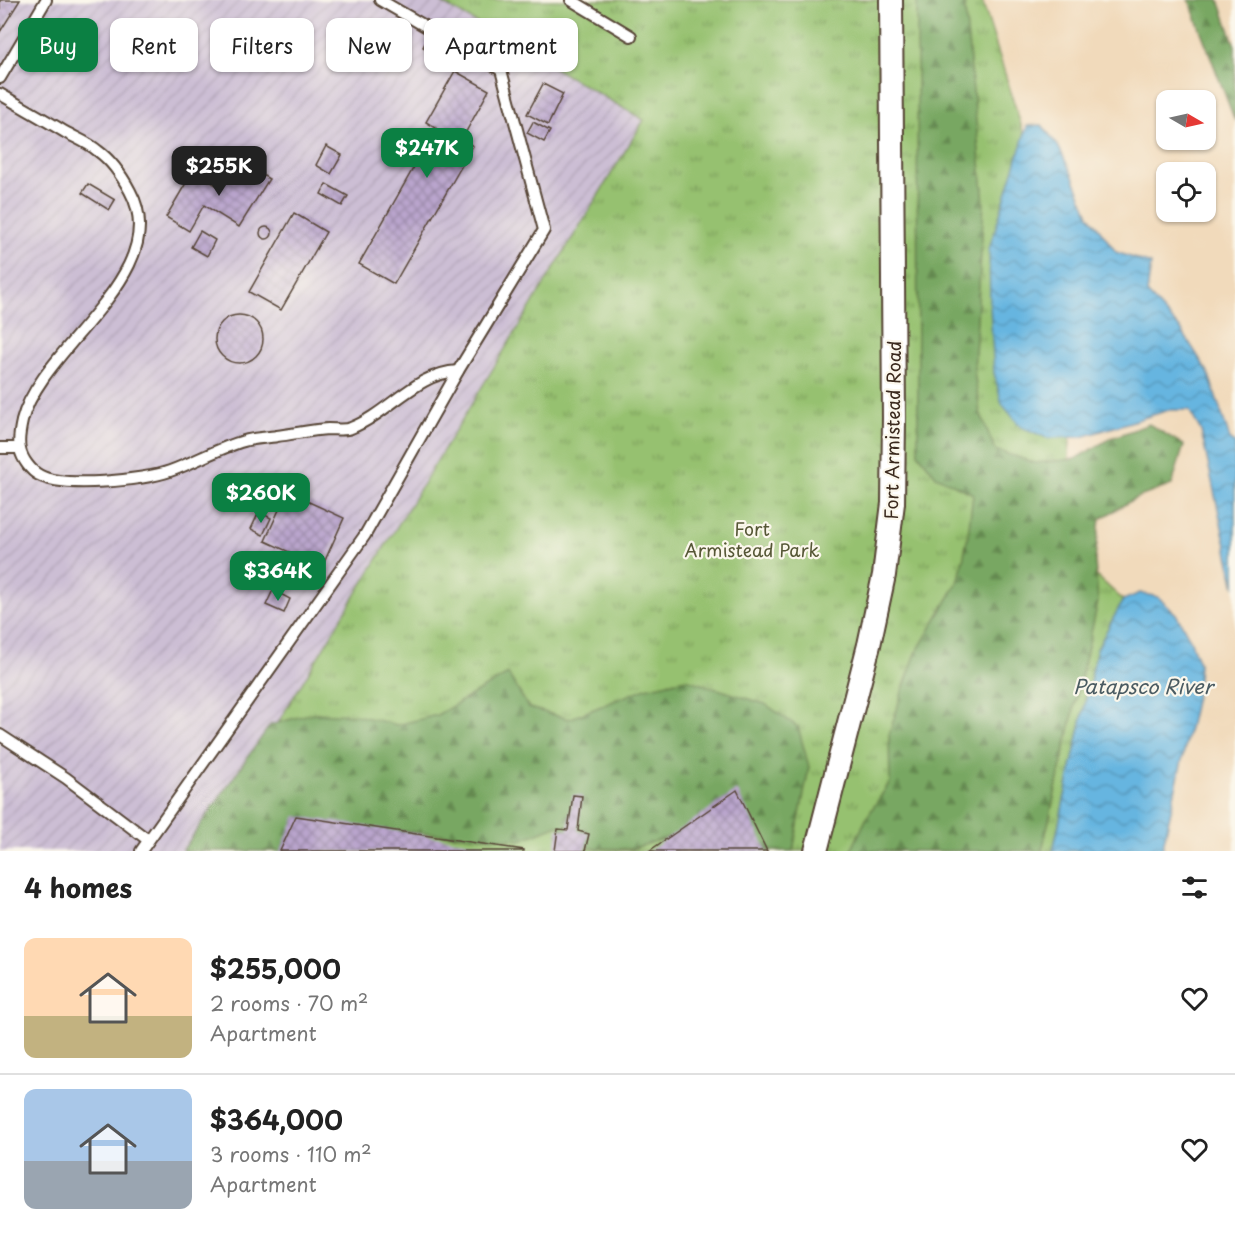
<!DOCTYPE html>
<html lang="en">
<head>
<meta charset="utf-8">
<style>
  body { margin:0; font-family:"Playpen Sans",sans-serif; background:#f2f2f2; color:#222; height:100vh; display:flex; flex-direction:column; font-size:22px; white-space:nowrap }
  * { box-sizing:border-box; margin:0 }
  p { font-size:20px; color:#767676 }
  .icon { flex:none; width:33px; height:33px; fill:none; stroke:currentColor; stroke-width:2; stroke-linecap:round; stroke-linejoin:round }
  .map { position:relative; height:851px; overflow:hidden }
  .drawer { display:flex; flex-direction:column; background:#fff; flex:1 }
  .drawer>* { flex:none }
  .top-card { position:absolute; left:18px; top:18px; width:600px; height:54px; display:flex; gap:12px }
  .needle { width:39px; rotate:99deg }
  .buttons { position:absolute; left:1156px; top:90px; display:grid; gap:12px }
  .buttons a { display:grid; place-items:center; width:60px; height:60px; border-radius:12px; background:#fff; box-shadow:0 2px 4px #0004; font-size:30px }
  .price { position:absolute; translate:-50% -51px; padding:0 14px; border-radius:12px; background:#0b8043; color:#fff; font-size:20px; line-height:39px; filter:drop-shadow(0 2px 3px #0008) }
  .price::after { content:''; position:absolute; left:50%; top:36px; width:18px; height:14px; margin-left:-9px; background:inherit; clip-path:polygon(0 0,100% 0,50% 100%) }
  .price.active { background:#222; color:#fff }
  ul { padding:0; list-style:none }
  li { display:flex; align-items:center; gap:18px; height:150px; padding:0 24px }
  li+li { border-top:2px solid #e0e0e0 }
  li span { display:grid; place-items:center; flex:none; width:168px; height:120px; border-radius:12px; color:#555 }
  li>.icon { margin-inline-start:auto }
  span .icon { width:72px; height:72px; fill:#fffc; stroke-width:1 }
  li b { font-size:26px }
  h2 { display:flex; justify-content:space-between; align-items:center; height:72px; padding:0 24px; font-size:26px }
  .chip { padding:0 21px; border-radius:12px; background:#fff; box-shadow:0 2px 4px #0004; font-size:21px; line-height:54px }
  .chip.active { background:#0b8043; color:#fff }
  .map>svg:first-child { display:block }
</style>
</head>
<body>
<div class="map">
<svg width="1235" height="851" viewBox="0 0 1235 851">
  <defs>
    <pattern id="industrial-furrows" width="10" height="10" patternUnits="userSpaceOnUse" patternTransform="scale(1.5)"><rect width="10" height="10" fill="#ccbed4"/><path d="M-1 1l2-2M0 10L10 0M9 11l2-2" fill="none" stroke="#b0a3b6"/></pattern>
    <pattern id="grass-tufts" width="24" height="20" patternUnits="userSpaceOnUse" patternTransform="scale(1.5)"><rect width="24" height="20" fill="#96c16f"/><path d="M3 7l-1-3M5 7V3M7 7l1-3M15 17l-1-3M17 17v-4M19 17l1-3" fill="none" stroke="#7c9d5b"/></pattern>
    <pattern id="forest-firs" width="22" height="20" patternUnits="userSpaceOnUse" patternTransform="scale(1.5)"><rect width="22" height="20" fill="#78a762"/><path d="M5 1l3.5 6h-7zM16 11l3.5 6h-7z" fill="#648850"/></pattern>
    <pattern id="water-waves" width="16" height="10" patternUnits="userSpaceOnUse" patternTransform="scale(1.5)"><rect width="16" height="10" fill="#66b5e0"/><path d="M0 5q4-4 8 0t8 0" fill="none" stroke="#5593b5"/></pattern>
    <pattern id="building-cross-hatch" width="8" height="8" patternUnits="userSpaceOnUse" patternTransform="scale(1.5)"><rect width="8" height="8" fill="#baa5cd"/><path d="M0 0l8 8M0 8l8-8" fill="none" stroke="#9887a6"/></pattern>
  </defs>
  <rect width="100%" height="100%" fill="#fbf7ec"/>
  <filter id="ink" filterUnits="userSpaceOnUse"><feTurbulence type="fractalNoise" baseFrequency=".0167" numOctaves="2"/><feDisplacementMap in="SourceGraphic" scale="12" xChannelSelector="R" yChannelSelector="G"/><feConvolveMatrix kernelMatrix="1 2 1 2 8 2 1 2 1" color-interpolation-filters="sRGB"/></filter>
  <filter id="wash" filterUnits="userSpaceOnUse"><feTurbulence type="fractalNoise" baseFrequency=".008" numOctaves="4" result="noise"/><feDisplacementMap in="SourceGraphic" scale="24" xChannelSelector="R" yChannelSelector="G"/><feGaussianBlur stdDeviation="1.35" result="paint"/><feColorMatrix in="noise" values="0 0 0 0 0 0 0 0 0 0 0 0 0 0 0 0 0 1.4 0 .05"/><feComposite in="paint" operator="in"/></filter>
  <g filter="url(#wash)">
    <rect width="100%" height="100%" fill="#f1dabb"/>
    <!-- industrial -->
    <polygon fill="url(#industrial-furrows)" points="0,0 437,0 644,120 200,851 0,851"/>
    <!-- grass -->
    <polygon fill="url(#grass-tufts)" stroke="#687646" stroke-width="1.5" points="437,0 982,0 1080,314 1062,544 1123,600 1097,649 1053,851 200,851 644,120"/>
    <!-- forest -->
    <g fill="url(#forest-firs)" stroke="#5a6840" stroke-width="1.5">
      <polygon points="917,0 964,0 984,202 974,371 980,412 995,450 1035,463 1075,459 1111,438 1149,424 1184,445 1172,485 1134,499 1100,519 1095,560 1098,602 1042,851 851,851 867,817 890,782 889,735 902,692 916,653 959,580 968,535 973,494 936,476 918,453"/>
      <polygon points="1189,0 1219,0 1235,46 1235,121"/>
      <polygon points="508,674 529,708 569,719 646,688 686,679 765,704 798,727 809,767 793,851 745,851 709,824 632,849 591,848 558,825 521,840 399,831 368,851 182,851 270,725 313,713 356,715 397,725 437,715"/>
    </g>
    <!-- water -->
    <g fill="url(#water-waves)" stroke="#50707f" stroke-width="1.5">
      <polygon points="1042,125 1058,146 1071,172 1089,215 1116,252 1151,264 1147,293 1182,331 1208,372 1230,439 1235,444 1235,587 1201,431 1189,410 1169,410 1082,437 1047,438 1021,427 1002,404 994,373 990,305 989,249 1027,126"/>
      <polygon points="1140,593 1158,597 1176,614 1189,637 1199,663 1197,692 1162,851 1053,851 1097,649 1123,600"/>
    </g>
    <g id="blocks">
      <!-- building -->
      <g fill="url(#building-cross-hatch)">
        <polygon points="0,0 20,0 0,32"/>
        <polygon points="427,39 439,46 435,54 423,47"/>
        <polygon points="455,71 489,90 462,139 473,146 394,284 359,264 436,128 426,122"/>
        <polygon points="543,84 563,94 548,125 527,114"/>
        <polygon points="533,122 550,131 544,142 527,133"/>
        <polygon points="326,146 342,155 331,174 316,165"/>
        <circle cx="212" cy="162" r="11"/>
        <polygon points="238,160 269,179 239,227 204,205 189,231 166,217 193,171 221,188"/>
        <polygon points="88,184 115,200 109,210 82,193"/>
        <polygon points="326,184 348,196 342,206 321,194"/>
        <polygon points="294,213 326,232 281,310 249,292"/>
        <circle cx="266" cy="233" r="6"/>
        <polygon points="200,231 215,240 207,256 191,247"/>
        <circle cx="239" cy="339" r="24"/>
        <polygon points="287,492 344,518 322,567 265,541"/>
        <polygon points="259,512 271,518 263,535 251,529"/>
        <polygon points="273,590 290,599 284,613 266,605"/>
        <polygon points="737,790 767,851 649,851"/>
        <polygon points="573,795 582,796 578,831 589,834 585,851 555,851 558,829 568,830"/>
        <polygon points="296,816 524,850 524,851 280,851"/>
      </g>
    </g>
  </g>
  <g filter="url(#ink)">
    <use href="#blocks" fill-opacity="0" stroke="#564436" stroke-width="1.5"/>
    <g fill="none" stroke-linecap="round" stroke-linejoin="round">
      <!-- lane casing -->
      <g stroke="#564436" stroke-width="14">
        <g id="lane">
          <polyline points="571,0 631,36"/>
          <polyline points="0,78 46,0"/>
          <path d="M0,94C22,107 44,119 65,132C76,138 89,143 98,151C112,161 122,176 130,191C175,273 40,347 22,421C20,430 18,441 20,449C22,459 31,471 39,475C63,489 144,480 170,471C195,462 219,448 244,441C254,438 266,438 277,436C294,434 311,430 328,429C336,429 344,431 351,428C389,413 416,373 458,371"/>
          <polyline points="0,448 19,448"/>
          <polyline points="0,735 66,778 148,840"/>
          <polyline points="141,851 365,535 458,371 544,230 501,70 380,0"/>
        </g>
      </g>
      <!-- street casing -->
      <g stroke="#564436" stroke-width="26">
        <polyline id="street" points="816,851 869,645 884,575 893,503 894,418 891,0"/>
      </g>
      <!-- lane -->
      <use href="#lane" stroke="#fff" stroke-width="10"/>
      <!-- street -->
      <use href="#street" stroke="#fff" stroke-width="22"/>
    </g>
  </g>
  <g text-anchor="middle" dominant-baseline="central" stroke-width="4.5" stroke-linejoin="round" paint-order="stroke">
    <!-- street labels -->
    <g font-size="18" fill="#3b2a1e" stroke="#fbf7ec">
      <text transform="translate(892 430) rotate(-89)">Fort Armistead Road</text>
    </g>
    <!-- park labels -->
    <g font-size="18" fill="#565736" stroke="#fbf7ec">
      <text x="752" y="528">Fort<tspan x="752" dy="21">Armistead Park</tspan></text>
    </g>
    <!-- water labels -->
    <g font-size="20" font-style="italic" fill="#4a5b62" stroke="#fbf7ec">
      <text x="1143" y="686">Patapsco River</text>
    </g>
  </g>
</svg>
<div class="buttons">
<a><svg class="needle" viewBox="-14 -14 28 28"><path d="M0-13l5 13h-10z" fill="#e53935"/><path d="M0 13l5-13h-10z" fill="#767676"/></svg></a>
<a><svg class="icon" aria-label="locate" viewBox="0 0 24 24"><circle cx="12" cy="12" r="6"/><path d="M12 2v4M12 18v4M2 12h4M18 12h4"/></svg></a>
</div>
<b class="price" style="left:427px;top:179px">$247K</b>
<b class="price active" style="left:219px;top:197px">$255K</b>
<b class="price" style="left:261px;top:524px">$260K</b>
<b class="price" style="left:278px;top:602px">$364K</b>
<div class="top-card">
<a class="chip active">Buy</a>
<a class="chip">Rent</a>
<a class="chip">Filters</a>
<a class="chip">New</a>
<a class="chip">Apartment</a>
</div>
</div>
<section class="drawer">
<h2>4 homes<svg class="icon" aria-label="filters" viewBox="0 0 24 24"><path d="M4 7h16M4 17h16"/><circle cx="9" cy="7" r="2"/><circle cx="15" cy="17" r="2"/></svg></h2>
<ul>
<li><span style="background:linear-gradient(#ffd9b3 65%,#c2b280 0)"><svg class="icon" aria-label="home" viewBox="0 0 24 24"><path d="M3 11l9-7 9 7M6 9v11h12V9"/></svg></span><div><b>$255,000</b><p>2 rooms · 70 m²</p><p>Apartment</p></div><svg class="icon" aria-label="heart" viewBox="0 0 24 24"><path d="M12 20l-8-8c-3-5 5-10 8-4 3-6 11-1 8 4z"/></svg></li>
<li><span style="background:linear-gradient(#a9c7e8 60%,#9aa5b1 0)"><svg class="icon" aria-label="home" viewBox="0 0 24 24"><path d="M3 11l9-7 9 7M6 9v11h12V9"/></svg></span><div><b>$364,000</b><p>3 rooms · 110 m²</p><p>Apartment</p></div><svg class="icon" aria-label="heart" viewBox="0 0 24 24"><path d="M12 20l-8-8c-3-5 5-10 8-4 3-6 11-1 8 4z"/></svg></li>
</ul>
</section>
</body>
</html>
